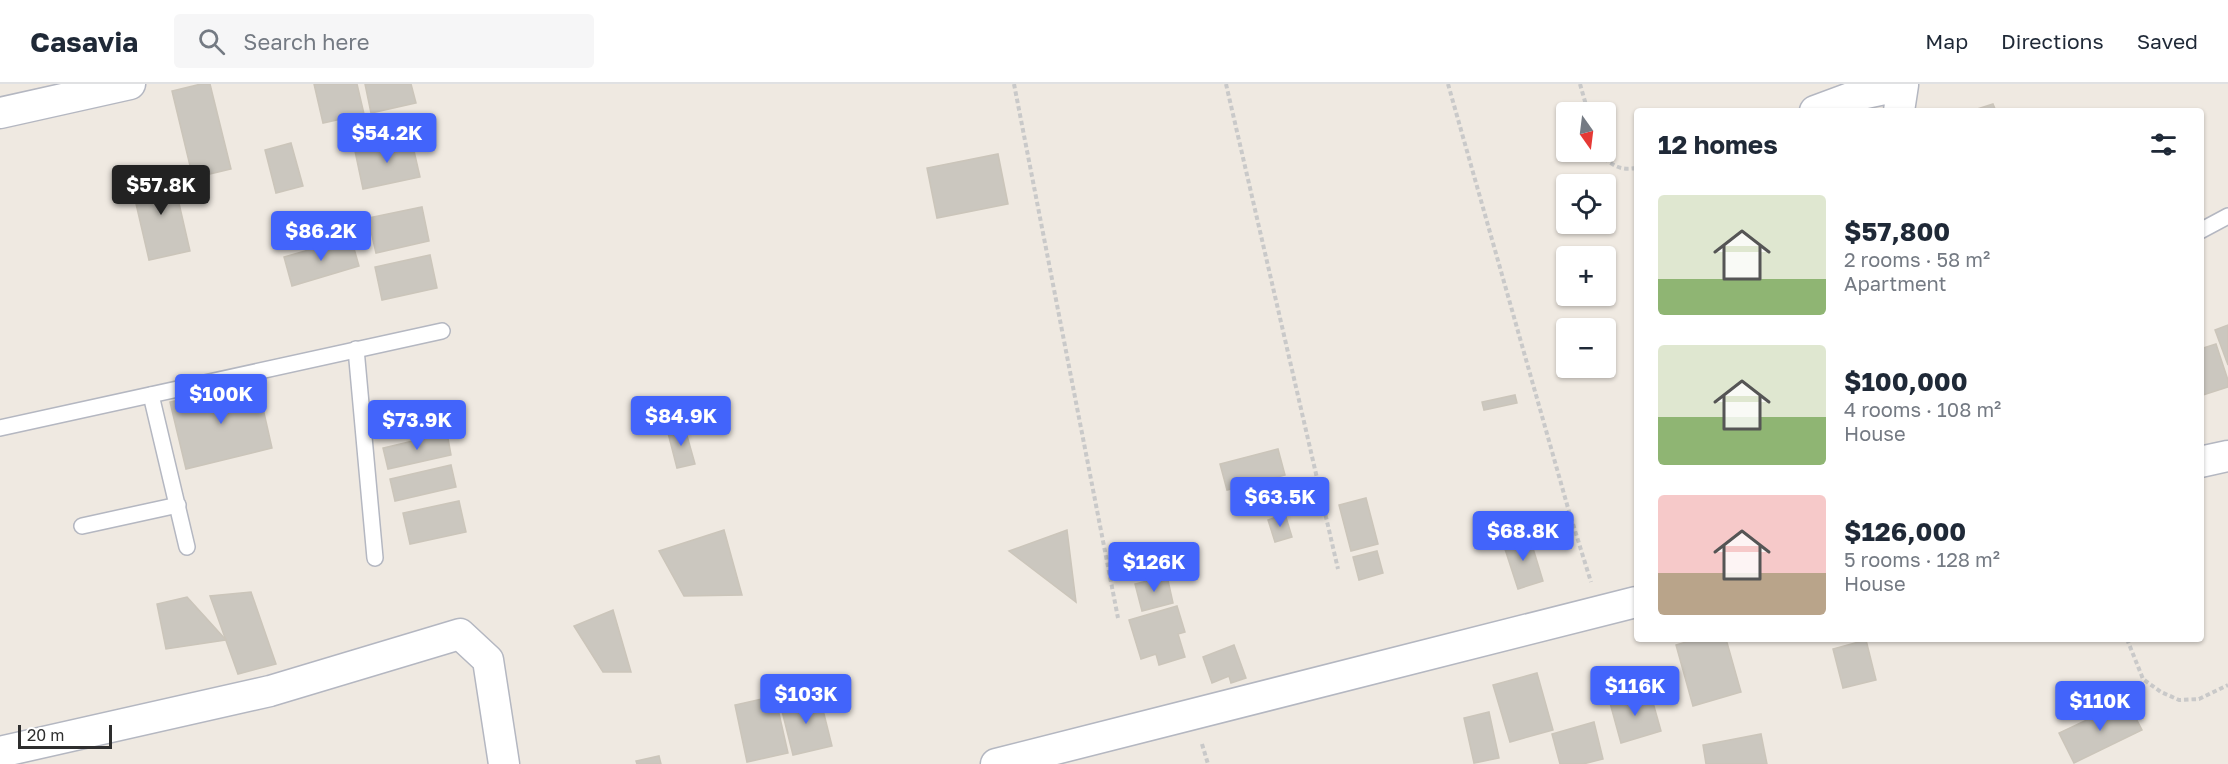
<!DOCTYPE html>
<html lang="en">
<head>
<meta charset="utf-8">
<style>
  body { margin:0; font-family:"Golos Text",sans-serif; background:#f6f6f7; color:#1f2937; height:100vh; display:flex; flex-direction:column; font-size:22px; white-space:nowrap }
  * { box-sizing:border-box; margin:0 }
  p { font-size:20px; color:#747a83 }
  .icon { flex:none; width:33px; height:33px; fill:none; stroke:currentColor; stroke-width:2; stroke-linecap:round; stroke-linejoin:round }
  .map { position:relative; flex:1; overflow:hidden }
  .sheet { position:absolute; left:1634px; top:24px; width:570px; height:534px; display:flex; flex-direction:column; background:#fff; border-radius:6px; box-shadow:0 2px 4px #0004 }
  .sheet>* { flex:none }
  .needle { width:39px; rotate:166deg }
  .buttons { position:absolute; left:1556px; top:18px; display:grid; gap:12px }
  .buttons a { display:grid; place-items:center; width:60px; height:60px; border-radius:6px; background:#fff; box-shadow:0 2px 4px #0004; font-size:30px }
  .scale { position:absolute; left:18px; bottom:15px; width:94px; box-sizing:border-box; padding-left:6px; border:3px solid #2e2e2e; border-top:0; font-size:16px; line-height:21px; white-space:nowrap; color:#2e2e2e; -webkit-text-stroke:4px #fff; paint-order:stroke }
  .price { position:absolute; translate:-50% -51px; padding:0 14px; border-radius:6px; background:#4264fb; color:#fff; font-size:20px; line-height:39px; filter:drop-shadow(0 2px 3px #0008) }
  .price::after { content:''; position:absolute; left:50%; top:36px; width:18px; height:14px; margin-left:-9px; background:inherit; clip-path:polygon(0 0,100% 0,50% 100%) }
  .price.active { background:#222; color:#fff }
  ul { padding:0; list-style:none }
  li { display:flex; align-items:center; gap:18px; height:150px; padding:0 24px }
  li span { display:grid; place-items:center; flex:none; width:168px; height:120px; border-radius:6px; color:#555 }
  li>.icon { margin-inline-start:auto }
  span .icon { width:72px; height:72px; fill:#fffc; stroke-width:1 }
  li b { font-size:26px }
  h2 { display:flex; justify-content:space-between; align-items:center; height:72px; padding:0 24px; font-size:26px }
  header { display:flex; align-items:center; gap:36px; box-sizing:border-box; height:84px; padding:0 30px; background:#fff; border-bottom:2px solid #e0e1e3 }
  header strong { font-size:28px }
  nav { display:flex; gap:33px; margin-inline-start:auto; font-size:21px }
  .search { width:420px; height:54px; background:#f6f6f7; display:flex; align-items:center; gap:15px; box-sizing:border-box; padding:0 21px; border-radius:6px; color:#747a83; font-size:22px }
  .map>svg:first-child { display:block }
</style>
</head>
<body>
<header>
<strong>Casavia</strong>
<div class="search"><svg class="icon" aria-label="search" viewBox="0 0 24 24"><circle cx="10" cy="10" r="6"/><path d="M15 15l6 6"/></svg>Search here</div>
<nav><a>Map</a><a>Directions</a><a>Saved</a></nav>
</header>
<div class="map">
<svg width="2228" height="680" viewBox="0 0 2228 680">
  <rect width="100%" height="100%" fill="#efe9e1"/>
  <!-- building -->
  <g fill="#cbc7bf" stroke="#cbc5ba" stroke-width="1.5">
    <polygon points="201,0 210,0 231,85 193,94 172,7"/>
    <polygon points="314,0 357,0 364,30 323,39"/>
    <polygon points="365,0 411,0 416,19 371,29"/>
    <polygon points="1993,20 1996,27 1971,27"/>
    <polygon points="411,54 420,93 363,105 355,67"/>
    <polygon points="291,59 303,102 276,109 265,66"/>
    <polygon points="998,70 1008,120 937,134 927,84"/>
    <polygon points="172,89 190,167 149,176 131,98"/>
    <polygon points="422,123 429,157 376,169 368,134"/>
    <polygon points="351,154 359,182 292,202 284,173"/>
    <polygon points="430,171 437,204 382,216 375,183"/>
    <polygon points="2228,241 2228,281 2215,246"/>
    <polygon points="2216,260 2228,296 2228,303 2200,312 2200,265"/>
    <polygon points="257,298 272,364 186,385 170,318"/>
    <polygon points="1515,311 1517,319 1484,326 1482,318"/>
    <polygon points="441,320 445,337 416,344 412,326"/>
    <polygon points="684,341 695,380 677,384 667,345"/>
    <polygon points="447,349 451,371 388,385 383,364"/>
    <polygon points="1278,365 1285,391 1227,406 1220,380"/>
    <polygon points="451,381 456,403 395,417 390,395"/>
    <polygon points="1366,414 1378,460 1351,467 1339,421"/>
    <polygon points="459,417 466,448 410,460 403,429"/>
    <polygon points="1285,430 1292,453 1275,458 1268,436"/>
    <polygon points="724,446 742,511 684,512 659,467"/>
    <polygon points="1067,446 1076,518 1009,467"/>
    <polygon points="1529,451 1543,497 1518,505 1503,459"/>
    <polygon points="1377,467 1383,489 1359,496 1353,473"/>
    <polygon points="1167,492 1173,519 1142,527 1135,500"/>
    <polygon points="251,508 276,580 238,590 210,512"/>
    <polygon points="187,513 226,556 166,565 157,520"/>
    <polygon points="1177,522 1185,548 1178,550 1185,573 1159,581 1156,570 1141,575 1129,536"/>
    <polygon points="613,526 631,588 603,588 574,542"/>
    <polygon points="1696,555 1726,555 1741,608 1693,622 1676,561"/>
    <polygon points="1866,556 1876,596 1843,604 1833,565"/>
    <polygon points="1234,561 1246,594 1231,599 1229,592 1212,599 1203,573"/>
    <polygon points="1537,589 1553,646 1510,658 1493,601"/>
    <polygon points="1650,608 1661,647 1621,659 1610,619"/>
    <polygon points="819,610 832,662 793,671 780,619"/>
    <polygon points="775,612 788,669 747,678 735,621"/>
    <polygon points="2127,617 2142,646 2074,679 2059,649"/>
    <polygon points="1489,628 1499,674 1474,679 1464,634"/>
    <polygon points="1594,638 1603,675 1583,680 1560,680 1552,650"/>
    <polygon points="1761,650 1767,680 1706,680 1703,661"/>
    <polygon points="659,672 661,680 637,680 636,677"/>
  </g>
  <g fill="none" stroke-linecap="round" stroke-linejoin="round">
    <!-- lane casing -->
    <g stroke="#b4b7c1" stroke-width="18">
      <g id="lane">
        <polyline points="2200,147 2228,132"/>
        <polyline points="356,265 375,474"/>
        <polyline points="151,311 187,463"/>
        <polyline points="0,344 442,247"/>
        <polyline points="82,442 178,421"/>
      </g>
    </g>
    <!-- street casing -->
    <g stroke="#b4b7c1" stroke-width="33">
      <g id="street">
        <polyline points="1815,27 1861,10 1903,1 1899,27"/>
        <polyline points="0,29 130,0"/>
        <polyline points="2200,378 2228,372"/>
        <polyline points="0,668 270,607 460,550 488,576 504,680"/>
        <polyline points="996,680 1636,518"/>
      </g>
    </g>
    <!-- path -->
    <g stroke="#c9c9c9" stroke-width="4" stroke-dasharray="4.5 3" stroke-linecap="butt">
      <polyline points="1014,0 1118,534"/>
      <polyline points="1226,0 1338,485"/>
      <polyline points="1448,0 1568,424 1591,498"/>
      <polyline points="1580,0 1588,28"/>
      <path d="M1600,68C1610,81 1620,87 1636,84"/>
      <polyline points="2127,555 2143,595 2161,608 2179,616 2199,615 2228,601"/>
      <polyline points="1202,660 1208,680"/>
    </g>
    <!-- lane -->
    <use href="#lane" stroke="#fff" stroke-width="15"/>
    <!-- street -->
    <use href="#street" stroke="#fff" stroke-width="30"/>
  </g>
</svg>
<div class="buttons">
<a><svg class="needle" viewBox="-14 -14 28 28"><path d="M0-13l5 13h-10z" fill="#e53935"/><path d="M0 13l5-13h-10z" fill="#747a83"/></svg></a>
<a><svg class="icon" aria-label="locate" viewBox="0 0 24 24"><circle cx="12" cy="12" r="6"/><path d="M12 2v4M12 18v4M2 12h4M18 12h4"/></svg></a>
<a>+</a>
<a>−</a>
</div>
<div class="scale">20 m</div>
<b class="price" style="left:387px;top:80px">$54.2K</b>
<b class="price active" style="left:161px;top:132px">$57.8K</b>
<b class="price" style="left:321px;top:178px">$86.2K</b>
<b class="price" style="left:221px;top:341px">$100K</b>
<b class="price" style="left:681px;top:363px">$84.9K</b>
<b class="price" style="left:417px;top:367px">$73.9K</b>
<b class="price" style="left:1280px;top:444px">$63.5K</b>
<b class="price" style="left:1523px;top:478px">$68.8K</b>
<b class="price" style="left:1154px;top:509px">$126K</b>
<b class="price" style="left:1635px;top:633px">$116K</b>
<b class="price" style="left:806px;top:641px">$103K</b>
<b class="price" style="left:2100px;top:648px">$110K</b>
<section class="sheet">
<h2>12 homes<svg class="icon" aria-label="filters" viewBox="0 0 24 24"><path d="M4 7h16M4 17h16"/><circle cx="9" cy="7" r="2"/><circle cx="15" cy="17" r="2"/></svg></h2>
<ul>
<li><span style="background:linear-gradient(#dfe7d0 70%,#8fb573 0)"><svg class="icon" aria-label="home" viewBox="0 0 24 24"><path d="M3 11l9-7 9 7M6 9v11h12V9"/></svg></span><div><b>$57,800</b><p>2 rooms · 58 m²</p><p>Apartment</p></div></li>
<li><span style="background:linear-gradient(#dfe7d0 60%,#8fb573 0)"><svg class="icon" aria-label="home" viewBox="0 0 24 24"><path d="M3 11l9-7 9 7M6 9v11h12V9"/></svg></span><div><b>$100,000</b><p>4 rooms · 108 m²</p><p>House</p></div></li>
<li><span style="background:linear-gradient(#f6c9c9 65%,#b9a48a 0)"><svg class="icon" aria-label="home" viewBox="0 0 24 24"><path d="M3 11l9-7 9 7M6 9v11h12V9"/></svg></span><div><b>$126,000</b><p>5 rooms · 128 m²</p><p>House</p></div></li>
</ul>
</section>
</div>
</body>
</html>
